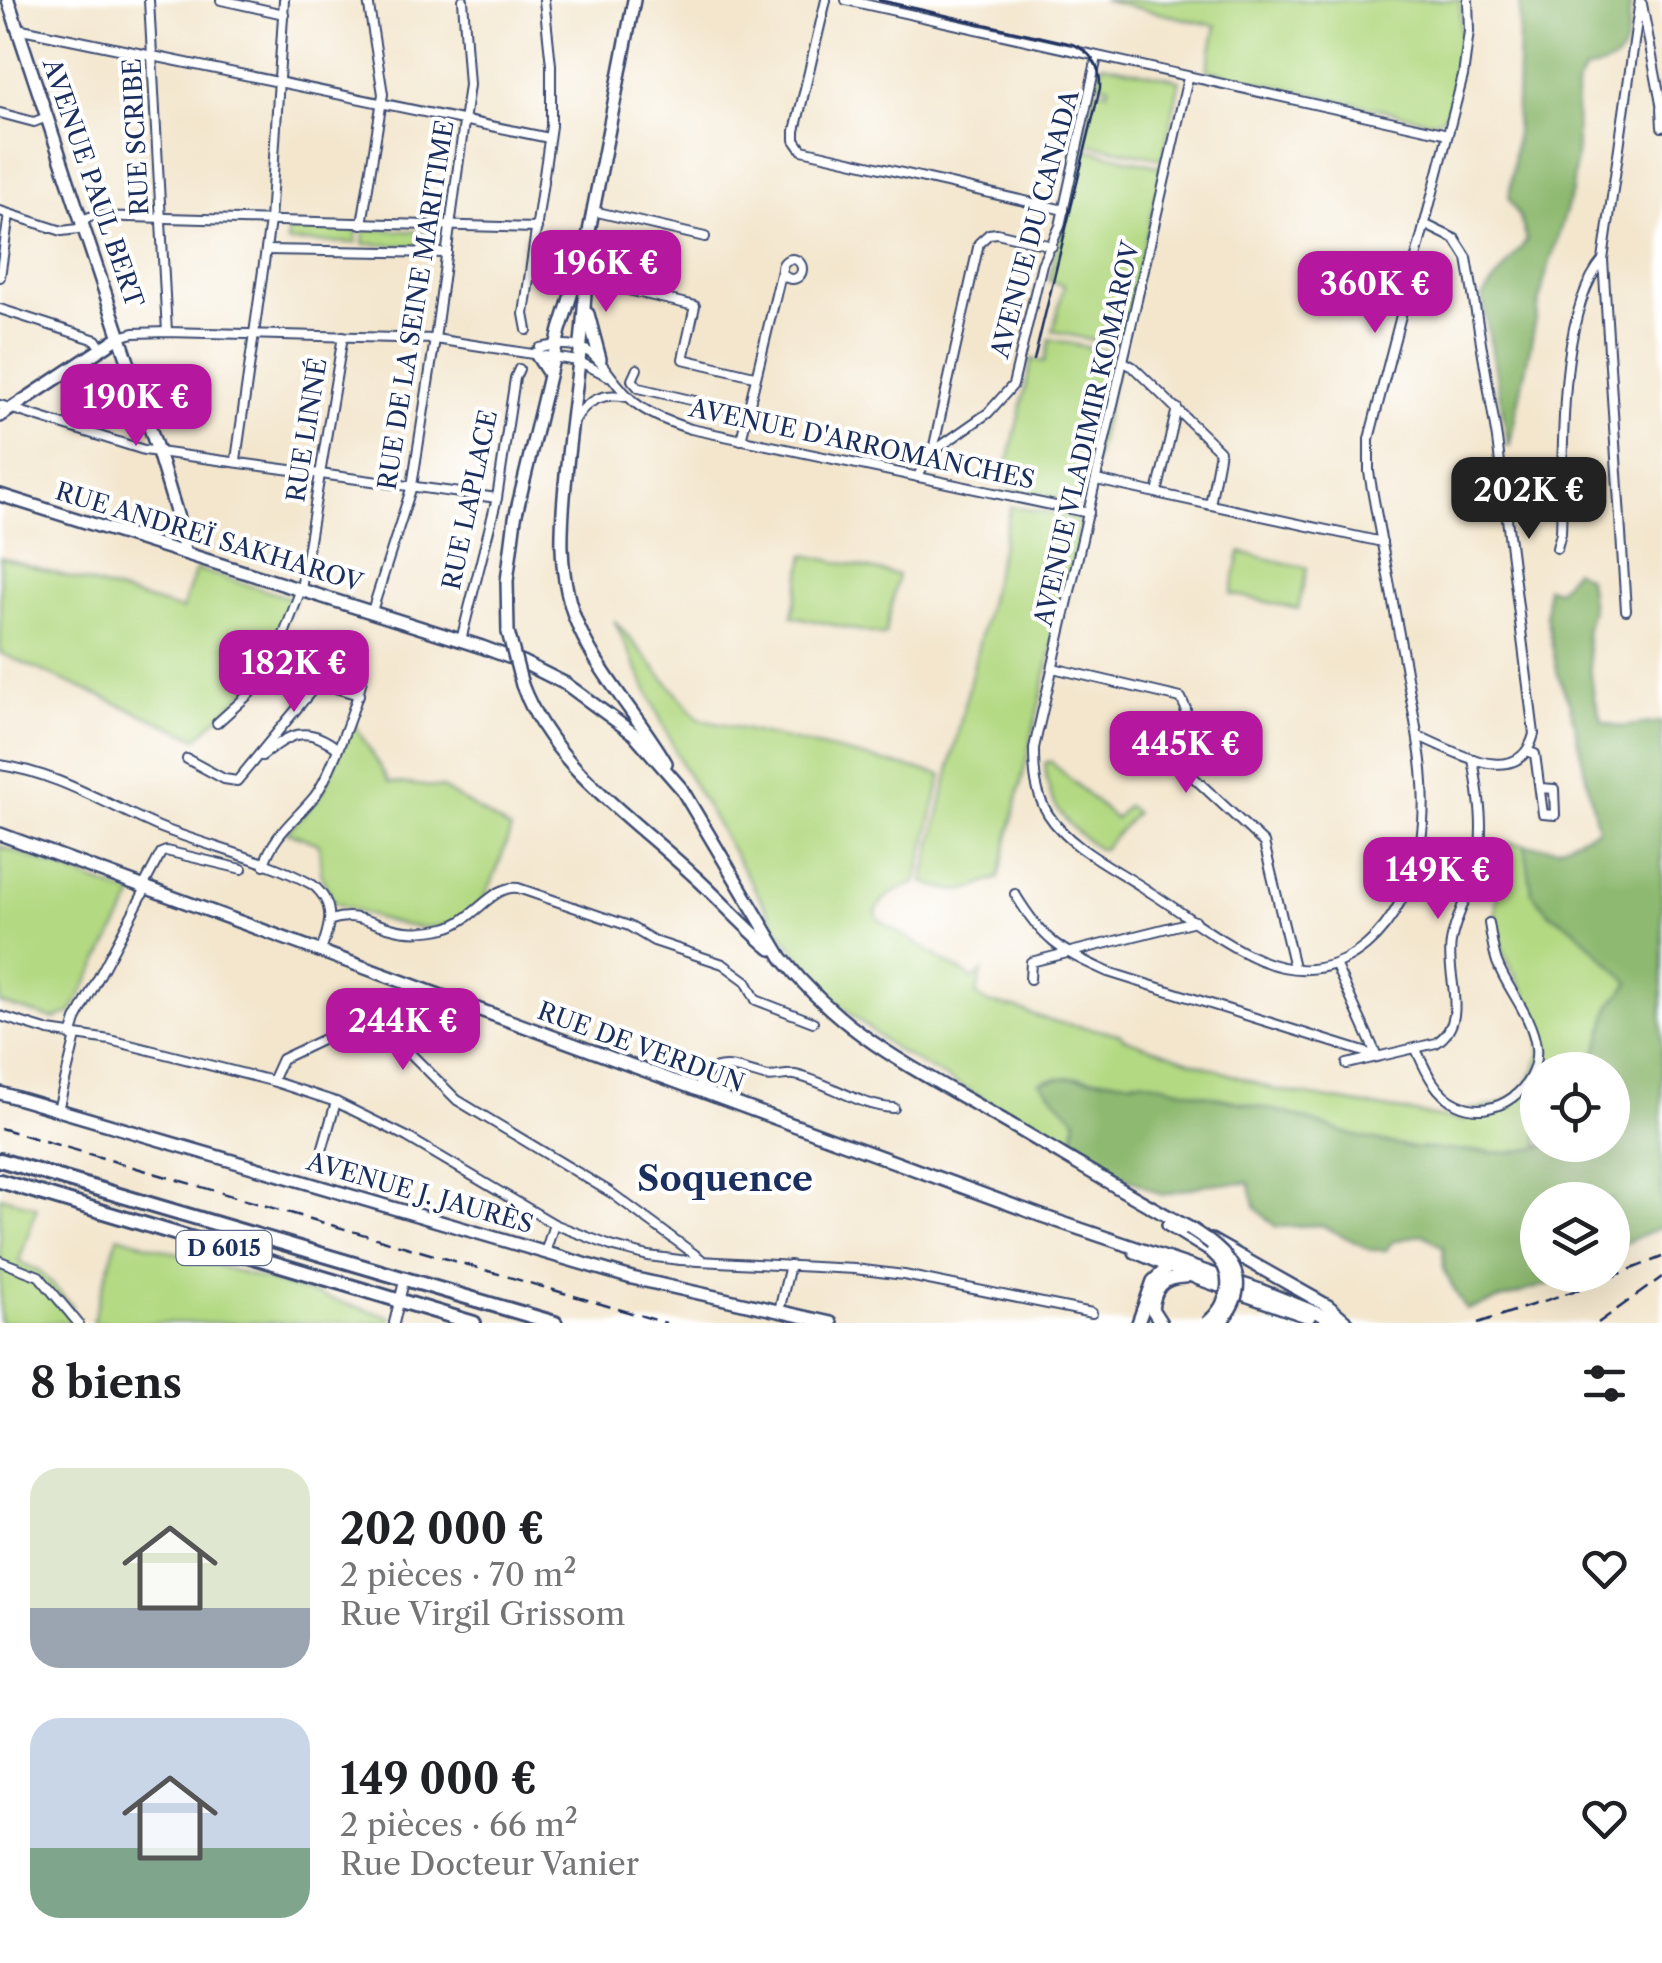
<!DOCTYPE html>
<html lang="fr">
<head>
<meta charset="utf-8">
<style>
  body { margin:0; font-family:"Libre Caslon Text",serif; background:#f2f2f2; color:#202124; height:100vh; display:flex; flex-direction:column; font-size:38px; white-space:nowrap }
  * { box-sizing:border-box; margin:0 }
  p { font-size:32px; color:#757577 }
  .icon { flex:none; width:55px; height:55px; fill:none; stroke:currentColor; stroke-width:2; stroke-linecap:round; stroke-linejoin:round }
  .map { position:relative; height:1323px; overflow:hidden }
  .sheet { display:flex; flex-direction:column; background:#fff; flex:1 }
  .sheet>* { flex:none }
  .fabs { position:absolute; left:1520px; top:1052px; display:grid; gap:20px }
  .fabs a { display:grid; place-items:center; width:110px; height:110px; border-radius:50%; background:#fff; box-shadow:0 10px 40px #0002; font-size:50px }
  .price { position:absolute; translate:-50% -85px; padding:0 22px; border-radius:20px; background:#b5179e; color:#fff; font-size:32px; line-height:65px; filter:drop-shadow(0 2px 5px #0008) }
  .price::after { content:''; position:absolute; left:50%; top:60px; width:30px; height:22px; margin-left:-15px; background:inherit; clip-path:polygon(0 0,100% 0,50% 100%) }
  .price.current { background:#222; color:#fff }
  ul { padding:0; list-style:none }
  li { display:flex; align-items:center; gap:30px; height:250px; padding:0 30px }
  li span { display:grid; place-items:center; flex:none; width:280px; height:200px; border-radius:30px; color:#555 }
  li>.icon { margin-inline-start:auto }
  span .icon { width:120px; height:120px; fill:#fffc; stroke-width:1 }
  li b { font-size:42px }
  h2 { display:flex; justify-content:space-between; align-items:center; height:120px; padding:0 30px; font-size:42px }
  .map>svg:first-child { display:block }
</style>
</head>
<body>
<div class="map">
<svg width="1662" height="1323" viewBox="0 0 1662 1323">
  <rect width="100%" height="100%" fill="#fff"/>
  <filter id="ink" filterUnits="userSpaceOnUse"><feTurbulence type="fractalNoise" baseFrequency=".01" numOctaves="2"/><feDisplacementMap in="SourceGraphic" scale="20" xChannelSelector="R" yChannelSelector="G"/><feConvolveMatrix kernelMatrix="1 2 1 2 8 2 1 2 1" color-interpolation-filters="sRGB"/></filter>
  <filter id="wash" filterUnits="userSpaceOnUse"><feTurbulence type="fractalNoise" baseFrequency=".0048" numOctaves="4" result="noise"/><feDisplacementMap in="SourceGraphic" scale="40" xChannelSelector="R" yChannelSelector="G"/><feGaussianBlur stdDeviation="2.25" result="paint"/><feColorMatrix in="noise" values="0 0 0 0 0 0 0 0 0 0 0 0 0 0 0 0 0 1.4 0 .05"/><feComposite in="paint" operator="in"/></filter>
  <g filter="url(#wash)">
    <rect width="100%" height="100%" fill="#f3e6cd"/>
    <!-- green -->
    <g fill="#b3d982" stroke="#678470" stroke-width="2.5">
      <path d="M1102,0H1460C1462,25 1460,94 1445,114C1441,120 1438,119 1431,121L1207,70L1216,26Z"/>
      <polygon points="1103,64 1180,80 1163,159 1083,143 1095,89 1108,91 1109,86 1096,83"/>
      <polygon points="1081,148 1162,167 1121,347 1053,331 1064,285 1049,281"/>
      <polygon points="288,228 357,228 356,243 287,242"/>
      <polygon points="364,228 436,233 434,247 363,244"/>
      <polygon points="1050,339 1119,354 1085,505 1003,485 1032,359 1044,362"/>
      <path d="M1011,506L1082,520L999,878C964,892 960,896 923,882Z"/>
      <polygon points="1240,552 1307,568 1298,609 1231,594"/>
      <polygon points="805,555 898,575 885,636 792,616"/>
      <polygon points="0,557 182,610 196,569 294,599 265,672 197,738 0,653"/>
      <path d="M614,620L699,719L942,775L916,883C898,889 884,894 876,912L878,919L887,925L973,979L982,972L976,995L989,1003L1015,1008L1051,1021L1120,1034L1123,1038L1276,1090L1464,1121L1469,1110C1492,1108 1515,1102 1529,1080C1568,1020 1501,982 1496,921C1494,897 1504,867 1507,843L1525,845L1532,892L1550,914L1574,929L1631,984L1611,1005L1591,1070H1538V1145H1551L1549,1147L1509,1153L1413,1148L1355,1136L1286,1113L1141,1080C1107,1083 1074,1071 1041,1082L1076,1119L1073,1142L1099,1164L893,1048L828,995L777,927L683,767Z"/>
      <path d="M353,722L389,782L442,788L511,830C502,852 495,883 480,902C443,950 377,918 333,902L321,875L319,844L287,832L321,795Z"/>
      <path d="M1050,761L1115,819L1127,806L1135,813L1103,849H1098C1067,826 1046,804 1045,763Z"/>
      <polygon points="0,846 134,896 71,1013 54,1019 0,1003"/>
      <polygon points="0,1196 37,1207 19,1262 40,1271 72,1306 67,1312 74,1323 0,1323"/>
      <polygon points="118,1236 391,1317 389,1323 92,1323"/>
    </g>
    <!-- forest -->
    <g fill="#8eb970" stroke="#547467" stroke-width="2.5">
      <path d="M1520,0H1631C1625,45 1634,62 1584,71L1576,87L1577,147L1572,192L1544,281L1509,447L1482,297L1527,240L1520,218L1509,199L1516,135Z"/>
      <path d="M1574,570L1588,578L1592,609L1586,633L1594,698L1602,721L1619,727L1662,722V1227L1613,1248L1612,1200H1538V1275H1578L1466,1310L1444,1271L1443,1247L1422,1234L1392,1242L1386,1250H1371L1321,1225L1276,1227L1256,1208L1249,1183L1208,1184L1162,1195L1099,1164L1073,1142L1076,1119L1040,1082C1074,1072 1106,1083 1141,1080L1286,1113L1355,1136L1413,1148L1509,1153L1551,1145H1612V1070H1591L1611,1005L1630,983L1574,929L1551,914L1532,893L1525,845L1557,848L1598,829L1569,702L1558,676L1546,616L1547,587L1558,590Z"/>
    </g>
  </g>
  <g filter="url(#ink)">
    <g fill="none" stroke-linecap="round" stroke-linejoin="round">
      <!-- street casing -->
      <g stroke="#3b4a6f" stroke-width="12">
        <g id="street">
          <polyline points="149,0 167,332"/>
          <polyline points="221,0 284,14"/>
          <polyline points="826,0 795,131 795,140 802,150 1064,210"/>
          <polyline points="846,0 1448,134"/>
          <polyline points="1642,4 1662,109"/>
          <polyline points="17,28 549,138"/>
          <path d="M1188,78L1034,748C1034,772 1035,793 1048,814C1070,849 1117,869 1150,892C1185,914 1222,944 1260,960C1346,995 1404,924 1420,846C1431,786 1415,725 1405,666C1393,601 1380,536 1369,472V439L1463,76L1469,31L1468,0"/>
          <polyline points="1661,109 1662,127"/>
          <polyline points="0,113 34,122 47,117"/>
          <polyline points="0,211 62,231 78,229 87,218 93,216 537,228"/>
          <polyline points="593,211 705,237"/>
          <polyline points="362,224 383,94 368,0"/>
          <polyline points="266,250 447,253"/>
          <circle cx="792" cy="269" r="10"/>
          <polyline points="0,277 9,214"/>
          <polyline points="586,280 695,306 683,359 754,376"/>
          <polyline points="0,309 96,340 101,348"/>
          <polyline points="527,330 524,314 551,126 551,65 544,0"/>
          <polyline points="119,337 134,333 167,332 435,339 578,361 608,376"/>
          <path d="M540,348C600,334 598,370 634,402C650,415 671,423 691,429L1089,513"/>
          <polyline points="1124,362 1133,367 1220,451 1210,505"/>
          <polyline points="637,369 632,380 639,388 746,413"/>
          <polyline points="0,405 144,450 497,498"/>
          <path d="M575,420C586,400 605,392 626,397"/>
          <polyline points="741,440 782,270"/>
          <polyline points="933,450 979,243 989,234 997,233 1052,246"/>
          <polyline points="236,460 270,221 284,0"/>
          <polyline points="918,477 928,455 988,413 1013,385 1042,264 1060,226 1097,57"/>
          <polyline points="1096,480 1382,542"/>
          <polyline points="1157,493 1177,408"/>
          <path d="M1557,548L1561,533C1564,462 1556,314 1603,260"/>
          <polyline points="1626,610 1603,260 1640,0"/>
          <polyline points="372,611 412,486 435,339 469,85 463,0"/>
          <polyline points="461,640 497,498 515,378 519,369"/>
          <polyline points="1053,668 1181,698 1186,709 1177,762 1264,843 1294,967"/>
          <polyline points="268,677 301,589 343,336"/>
          <polyline points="217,723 268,677 318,683 359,695"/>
          <path d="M1418,736C1453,750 1519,792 1534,734L1497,439L1467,258L1455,239L1424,224"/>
          <polyline points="1527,751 1535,754 1543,814 1555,815 1554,789 1541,788"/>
          <path d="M262,756C289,734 306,724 337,748"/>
          <polyline points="187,759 224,779 237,781 318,683"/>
          <path d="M0,765C57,773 107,805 159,827C209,847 266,859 313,885C337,905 330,927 320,953"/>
          <path d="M264,865C272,836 296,819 314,797C329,779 359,698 363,674"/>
          <polyline points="143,887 161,853 166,851 242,869"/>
          <path d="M1015,894C1043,940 1058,950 1108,972L1377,1056"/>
          <path d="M331,920C355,912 368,922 391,928C407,933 429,932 445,928C473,922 493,884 518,888L629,926L654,941L723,964L746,981L756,1000L813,1022"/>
          <polyline points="1335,964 1377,1056"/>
          <polyline points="1030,979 1031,962 1195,921"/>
          <polyline points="0,1016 49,1031 110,1040 272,1081 336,1102 407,1137 554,1224 611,1246 648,1256 680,1260 855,1269 904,1275 1092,1313"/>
          <polyline points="71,1036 76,1020 146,888"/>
          <path d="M1416,1049C1425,1069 1435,1094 1457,1104C1495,1122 1540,1088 1536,1047C1532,1015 1508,991 1497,962C1493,950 1491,935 1489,923"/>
          <path d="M1347,1064L1436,1043C1471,1020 1445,977 1451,942C1455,917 1470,893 1476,868C1486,832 1479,795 1473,759"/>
          <polyline points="272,1081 282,1059 343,1030 356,1027 380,1031 400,1043 457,1100 610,1192 701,1259"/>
          <path d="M696,1091C711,1054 737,1069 764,1076C775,1079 785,1073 795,1075C829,1082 860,1107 894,1108"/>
          <polyline points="58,1110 76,1036"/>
          <polyline points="323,1147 336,1102"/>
          <polyline points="545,1253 554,1224"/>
          <polyline points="0,1261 39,1276 78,1323"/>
          <polyline points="779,1311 790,1265"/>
          <polyline points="394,1323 405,1277"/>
        </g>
      </g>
      <!-- secondary casing -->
      <g stroke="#3b4a6f" stroke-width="16">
        <g id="secondary">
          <polyline points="8,0 158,452 181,528 184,552"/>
          <path d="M586,257C586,323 575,389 568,455C562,515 554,571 579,628C601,677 639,717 666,763"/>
          <polyline points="588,314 600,359"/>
          <polyline points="536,354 549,374"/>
          <polyline points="0,416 119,337"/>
          <path d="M0,495L482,647L522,662L566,684L634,734L681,788L782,958C845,1037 911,1066 996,1116C1062,1154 1127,1195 1195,1231"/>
          <polyline points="508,632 507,581 515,518 560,330 586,247 634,0"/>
          <path d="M522,685C553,767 630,816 692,874C719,898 743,926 771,949"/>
          <polyline points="0,834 1042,1216 1260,1290 1342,1323"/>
          <polyline points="0,1093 632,1278 831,1323"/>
          <polyline points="1168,1225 1212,1252"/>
          <polyline points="1211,1240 1328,1306 1348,1323"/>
          <polyline points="1135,1252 1199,1279 1309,1317"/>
          <polyline points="1138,1323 1153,1281 1168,1267"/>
          <path d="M1161,1323L1152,1309C1155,1288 1162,1277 1185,1277"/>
        </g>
      </g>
      <!-- primary casing -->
      <g stroke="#3b4a6f" stroke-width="18">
        <g id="primary">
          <polyline points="0,1160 555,1323"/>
          <polyline points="0,1181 474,1323"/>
        </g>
      </g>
      <!-- street -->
      <use href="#street" stroke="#fff" stroke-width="8"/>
      <!-- secondary -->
      <use href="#secondary" stroke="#fff" stroke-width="11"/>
      <!-- primary -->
      <use href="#primary" stroke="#fff" stroke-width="12"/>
      <!-- tram -->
      <path stroke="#1b2f5e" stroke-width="2.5" d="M879,0L1072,44C1092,52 1101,66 1100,88L1034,360"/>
      <!-- rail -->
      <g stroke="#1b2f5e" stroke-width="2.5" stroke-dasharray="15 8" stroke-linecap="butt">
        <polyline points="0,1128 666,1323"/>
        <polyline points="1478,1323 1586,1287 1662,1257"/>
        <polyline points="1598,1323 1662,1277"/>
      </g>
      <!-- secondary-bridge casing -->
      <g stroke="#3b4a6f" stroke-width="16" stroke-linecap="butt">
        <g id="secondary-bridge">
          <polyline points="508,632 522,685"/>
          <path d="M1189,1228C1228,1253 1258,1278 1220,1323"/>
          <path d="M1207,1323C1230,1303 1237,1273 1212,1252"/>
        </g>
      </g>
      <!-- secondary-bridge -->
      <use href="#secondary-bridge" stroke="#fff" stroke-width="11"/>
    </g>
  </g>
  <g text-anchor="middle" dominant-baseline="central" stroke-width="8" stroke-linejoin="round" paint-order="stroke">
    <!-- shield labels -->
    <rect fill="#fff" stroke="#5f6d8e" stroke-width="2.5" x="176.5" y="1231" width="95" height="34" rx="8"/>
    <g font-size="22" font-weight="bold" fill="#1b2f5e">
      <text x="224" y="1248">D 6015</text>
    </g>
    <!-- street labels -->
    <g font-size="25" fill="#1b2f5e" stroke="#fff">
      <text transform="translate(136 137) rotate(-93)">RUE SCRIBE</text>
      <text transform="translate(93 183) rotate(71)">AVENUE PAUL BERT</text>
      <text transform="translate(1035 224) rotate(-75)">AVENUE DU CANADA</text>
      <text transform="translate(416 305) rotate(-81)">RUE DE LA SEINE MARITIME</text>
      <text transform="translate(307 430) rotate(-81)">RUE LINNÉ</text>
      <text transform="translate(1087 434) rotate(-77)">AVENUE VLADIMIR KOMAROV</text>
      <text transform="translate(862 444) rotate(12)">AVENUE D'ARROMANCHES</text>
      <text transform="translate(470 500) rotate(-78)">RUE LAPLACE</text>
      <text transform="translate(209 537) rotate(17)">RUE ANDREÏ SAKHAROV</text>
      <text transform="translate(641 1047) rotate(20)">RUE DE VERDUN</text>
      <text transform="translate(420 1193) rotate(16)">AVENUE J. JAURÈS</text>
    </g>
    <!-- district labels -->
    <g font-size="35" font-weight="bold" fill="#1b2f5e" stroke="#fff">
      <text x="725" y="1178">Soquence</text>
    </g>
  </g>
</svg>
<div class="fabs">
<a><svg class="icon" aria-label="locate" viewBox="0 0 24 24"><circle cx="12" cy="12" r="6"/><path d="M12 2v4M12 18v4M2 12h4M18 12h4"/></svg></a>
<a><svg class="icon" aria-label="layers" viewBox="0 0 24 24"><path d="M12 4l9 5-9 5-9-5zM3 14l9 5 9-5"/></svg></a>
</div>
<b class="price" style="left:606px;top:315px">196K €</b>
<b class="price" style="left:1375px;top:336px">360K €</b>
<b class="price" style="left:136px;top:449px">190K €</b>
<b class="price current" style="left:1529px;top:542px">202K €</b>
<b class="price" style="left:294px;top:715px">182K €</b>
<b class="price" style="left:1186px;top:796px">445K €</b>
<b class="price" style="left:1438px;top:922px">149K €</b>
<b class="price" style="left:403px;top:1073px">244K €</b>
</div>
<section class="sheet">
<h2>8 biens<svg class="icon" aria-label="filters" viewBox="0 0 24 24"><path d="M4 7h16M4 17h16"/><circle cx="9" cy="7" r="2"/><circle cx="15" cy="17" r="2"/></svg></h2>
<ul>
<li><span style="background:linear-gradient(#dfe7d0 70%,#9aa5b1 0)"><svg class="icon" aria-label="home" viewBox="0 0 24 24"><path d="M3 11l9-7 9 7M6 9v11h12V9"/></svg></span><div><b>202 000 €</b><p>2 pièces · 70 m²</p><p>Rue Virgil Grissom</p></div><svg class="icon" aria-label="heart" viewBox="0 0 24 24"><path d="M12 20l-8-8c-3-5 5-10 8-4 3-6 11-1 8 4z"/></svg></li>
<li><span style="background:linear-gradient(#c9d6e8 65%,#7fa58c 0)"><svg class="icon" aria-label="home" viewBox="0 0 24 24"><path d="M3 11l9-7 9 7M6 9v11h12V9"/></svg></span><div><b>149 000 €</b><p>2 pièces · 66 m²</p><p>Rue Docteur Vanier</p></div><svg class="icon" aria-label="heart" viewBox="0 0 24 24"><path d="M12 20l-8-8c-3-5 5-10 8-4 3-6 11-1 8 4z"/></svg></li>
</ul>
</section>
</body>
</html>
